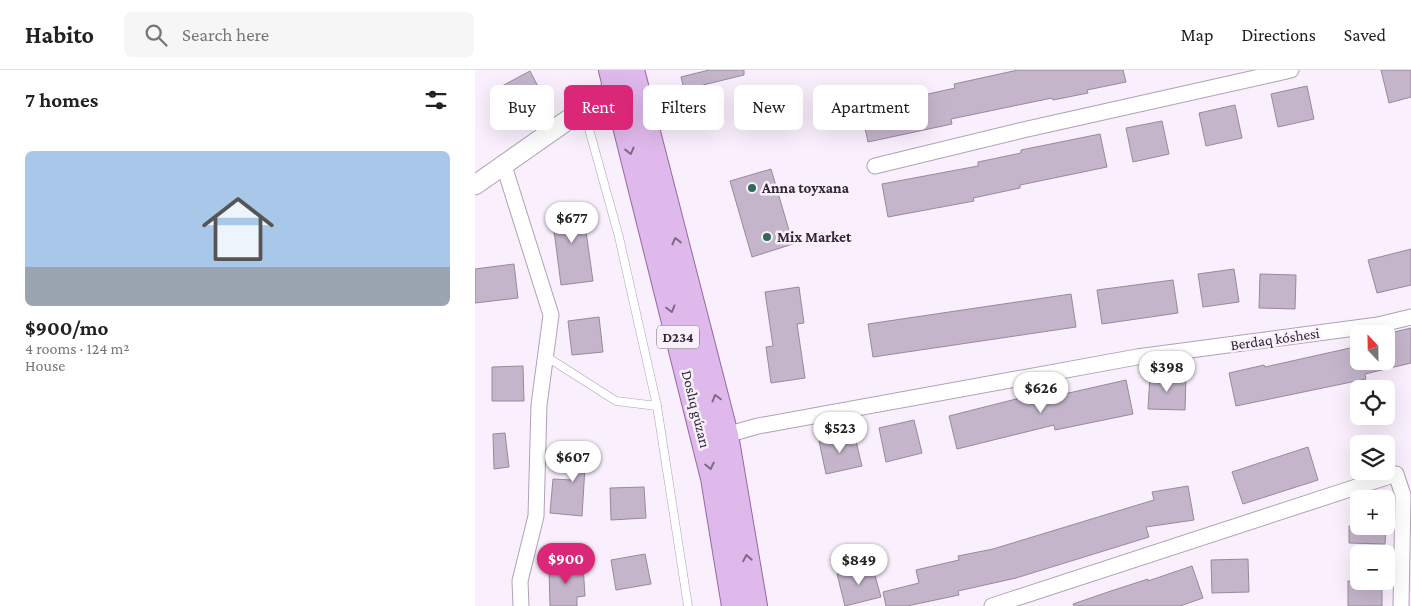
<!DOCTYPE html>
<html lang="en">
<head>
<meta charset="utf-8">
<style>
  body { margin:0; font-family:"Crimson Pro",serif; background:#f6f6f6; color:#222; height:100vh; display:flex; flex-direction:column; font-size:19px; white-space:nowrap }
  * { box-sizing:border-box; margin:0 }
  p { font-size:16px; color:#767676 }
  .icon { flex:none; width:28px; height:28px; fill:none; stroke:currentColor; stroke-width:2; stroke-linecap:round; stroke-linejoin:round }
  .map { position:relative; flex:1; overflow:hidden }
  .panel { display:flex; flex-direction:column; background:#fff; width:475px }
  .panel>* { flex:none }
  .guide { position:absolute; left:15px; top:15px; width:475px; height:45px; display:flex; gap:10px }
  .needle { width:32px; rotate:338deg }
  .tools { position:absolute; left:875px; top:255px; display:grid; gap:10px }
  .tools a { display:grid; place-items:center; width:45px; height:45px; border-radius:8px; background:#fff; box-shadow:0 5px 20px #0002; font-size:25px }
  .price { position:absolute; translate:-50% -42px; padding:0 11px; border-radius:18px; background:#fff; color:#222; font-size:16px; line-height:32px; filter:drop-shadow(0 1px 2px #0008) }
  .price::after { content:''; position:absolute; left:50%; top:30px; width:15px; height:11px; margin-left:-8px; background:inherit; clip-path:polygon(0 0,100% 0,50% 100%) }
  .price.selected { background:#db2777; color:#fff }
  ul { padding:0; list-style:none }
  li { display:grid; align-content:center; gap:10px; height:265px; padding:0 25px }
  li span { display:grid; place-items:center; height:155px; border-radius:8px; color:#555 }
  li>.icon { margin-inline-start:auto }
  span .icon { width:90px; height:90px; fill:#fffc; stroke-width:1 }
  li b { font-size:21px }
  h2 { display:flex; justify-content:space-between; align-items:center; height:60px; padding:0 25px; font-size:21px }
  .tag { padding:0 18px; border-radius:8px; background:#fff; box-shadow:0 5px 20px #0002; font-size:18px; line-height:45px }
  .tag.selected { background:#db2777; color:#fff }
  header { display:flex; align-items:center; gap:30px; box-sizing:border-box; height:70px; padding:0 25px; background:#fff; border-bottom:1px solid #e0e0e0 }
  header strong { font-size:24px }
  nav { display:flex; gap:28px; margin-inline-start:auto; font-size:18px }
  .search { width:350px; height:45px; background:#f6f6f6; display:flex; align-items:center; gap:12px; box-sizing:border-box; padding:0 18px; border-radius:8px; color:#767676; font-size:19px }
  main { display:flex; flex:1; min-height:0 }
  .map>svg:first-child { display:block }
</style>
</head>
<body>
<header>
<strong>Habito</strong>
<div class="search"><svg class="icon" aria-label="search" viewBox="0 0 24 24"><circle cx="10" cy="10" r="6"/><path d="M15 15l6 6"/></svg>Search here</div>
<nav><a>Map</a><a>Directions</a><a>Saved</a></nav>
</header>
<main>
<section class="panel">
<h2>7 homes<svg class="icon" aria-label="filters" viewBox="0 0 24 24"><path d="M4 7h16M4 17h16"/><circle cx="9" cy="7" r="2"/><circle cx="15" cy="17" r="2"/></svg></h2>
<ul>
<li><span style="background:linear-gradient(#a9c7e8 75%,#9aa5b1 0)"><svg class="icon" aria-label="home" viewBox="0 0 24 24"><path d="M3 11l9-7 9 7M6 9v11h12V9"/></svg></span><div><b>$900/mo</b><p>4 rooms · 124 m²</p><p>House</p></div></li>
</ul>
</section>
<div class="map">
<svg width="936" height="536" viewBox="0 0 936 536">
  <rect width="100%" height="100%" fill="#f9effd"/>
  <!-- building -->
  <g fill="#c4b5cb" stroke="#98899e">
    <polygon points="234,0 269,0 269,5 228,15 237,49 218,54 206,7"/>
    <polygon points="543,0 648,0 651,12 612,20 613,23 578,30 577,28 476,49 477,54 393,72 386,39 480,18 479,14"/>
    <polygon points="906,0 936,0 936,27 914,33"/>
    <polygon points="55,1 71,32 43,46 27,16"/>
    <polygon points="832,16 839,49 803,57 796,24"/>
    <polygon points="760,35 767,68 731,76 724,43"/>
    <polygon points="687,51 694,84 658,92 651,58"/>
    <polygon points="625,64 632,97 545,115 545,118 498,128 499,131 413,147 407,114 503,96 503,92 546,83 546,80"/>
    <polygon points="296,99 318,174 277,187 255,111"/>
    <polygon points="107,133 118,211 86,215 76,137"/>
    <polygon points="936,179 936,215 902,223 893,190"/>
    <polygon points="39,194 43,228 0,233 0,199"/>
    <polygon points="759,199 764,232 728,237 723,204"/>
    <polygon points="785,204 821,205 820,239 784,238"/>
    <polygon points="698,210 703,243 627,254 622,220"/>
    <polygon points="324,217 329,253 322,254 330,308 296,313 291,277 298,276 290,222"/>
    <polygon points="596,224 601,257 398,287 393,254"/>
    <polygon points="124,247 128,282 97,285 93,251"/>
    <polygon points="936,258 936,293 890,304 891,309 761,336 754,303 789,295 790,297 884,276 884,291 911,291 911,264"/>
    <polygon points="48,296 49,331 17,331 17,297"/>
    <polygon points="675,305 711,306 710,340 673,339"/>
    <polygon points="651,310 658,344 580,360 579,355 482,379 474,346 553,326 554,332"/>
    <polygon points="439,350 447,383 411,392 404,358"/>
    <polygon points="30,363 34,397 19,399 18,364"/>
    <polygon points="379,363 387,396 351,404 344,371"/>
    <polygon points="117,373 118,397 110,397 107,446 75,443 78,409 97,410 94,374"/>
    <polygon points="833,377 843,410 768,434 757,402"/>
    <polygon points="713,416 719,450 671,457 674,467 541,508 483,521 484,525 432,536 411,536 408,522 444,513 441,500 484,490 483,486 518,479 679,430 677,422"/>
    <polygon points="169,417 171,448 136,450 135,418"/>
    <polygon points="874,456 911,456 910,474 874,473"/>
    <polygon points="170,484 176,514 141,520 136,490"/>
    <polygon points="773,489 774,522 737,523 736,490"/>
    <polygon points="108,495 110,526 102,527 102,536 75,536 74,497"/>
    <polygon points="397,495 406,527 370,536 362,504"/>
    <polygon points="717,496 728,528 705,536 599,536 598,534 636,521 673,509 673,511"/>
    <rect x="873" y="511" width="34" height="25"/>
  </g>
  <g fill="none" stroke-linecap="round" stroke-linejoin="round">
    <!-- service casing -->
    <g stroke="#b0a1b6" stroke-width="9">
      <g id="service">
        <polyline points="109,41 144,167 182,336 213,536"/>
        <polyline points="72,287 141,331 182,336"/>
      </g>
    </g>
    <!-- minor casing -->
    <g stroke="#b0a1b6" stroke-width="17">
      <g id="minor">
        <polyline points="29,96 76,245 64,335 61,446 45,511 46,536"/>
        <polyline points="400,96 548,60 816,0"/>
        <polyline points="251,365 283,356 662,287 903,255 936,247"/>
        <polyline points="517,536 921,404 928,425 926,536"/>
      </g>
    </g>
    <!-- tertiary casing -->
    <g stroke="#b0a1b6" stroke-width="21">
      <polyline id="tertiary" points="0,115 150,10"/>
    </g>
    <!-- primary casing -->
    <g stroke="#9369a3" stroke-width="26">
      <g id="primary">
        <polyline points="136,0 238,408 259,536"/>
        <polyline points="157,0 251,365 280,536"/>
      </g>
    </g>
    <!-- service -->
    <use href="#service" stroke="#fff" stroke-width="8"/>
    <!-- minor -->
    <use href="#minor" stroke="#fff" stroke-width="15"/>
    <!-- tertiary -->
    <use href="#tertiary" stroke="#fff" stroke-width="19"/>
    <!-- primary -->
    <use href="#primary" stroke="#dfb9ec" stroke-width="24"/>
  </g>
  <!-- one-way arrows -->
  <defs><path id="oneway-chevron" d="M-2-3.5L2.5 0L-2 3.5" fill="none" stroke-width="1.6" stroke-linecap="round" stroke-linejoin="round" transform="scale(1.25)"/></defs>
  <g stroke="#7e6a86">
    <use href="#oneway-chevron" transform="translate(155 81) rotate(76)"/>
    <use href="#oneway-chevron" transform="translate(201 171) rotate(-104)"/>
    <use href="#oneway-chevron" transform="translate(196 239) rotate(75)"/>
    <use href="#oneway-chevron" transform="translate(241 328) rotate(-105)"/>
    <use href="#oneway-chevron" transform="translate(235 396) rotate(77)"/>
    <use href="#oneway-chevron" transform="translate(272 488) rotate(-100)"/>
  </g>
  <!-- markers -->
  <g fill="#306b55" stroke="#f9effd" stroke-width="2">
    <circle cx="277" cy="118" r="5"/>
    <circle cx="292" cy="167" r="5"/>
  </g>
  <g text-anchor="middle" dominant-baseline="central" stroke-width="5" stroke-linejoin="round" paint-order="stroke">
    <!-- shield labels -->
    <rect fill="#f9effd" stroke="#6c646f" stroke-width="1" x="182" y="255.5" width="42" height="23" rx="4"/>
    <g font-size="14" font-weight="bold" fill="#2f2932">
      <text x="203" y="267">D234</text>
    </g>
    <!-- poi labels -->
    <g font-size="15" font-weight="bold" fill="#2f2932" stroke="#f9effd" text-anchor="start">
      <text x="287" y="118">Anna toyxana</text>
      <text x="302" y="167">Mix Market</text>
    </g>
    <!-- street labels -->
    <g font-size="15" fill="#2f2932" stroke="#f9effd">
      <text transform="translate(800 269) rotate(-8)">Berdaq kóshesi</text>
      <text transform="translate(221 339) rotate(76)">Doslıq gúzarı</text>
    </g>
  </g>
</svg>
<div class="tools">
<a><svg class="needle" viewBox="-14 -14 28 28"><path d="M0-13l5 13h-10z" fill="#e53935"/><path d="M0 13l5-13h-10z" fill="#767676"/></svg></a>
<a><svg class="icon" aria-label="locate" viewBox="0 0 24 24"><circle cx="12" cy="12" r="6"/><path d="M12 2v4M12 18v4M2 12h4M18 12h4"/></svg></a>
<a><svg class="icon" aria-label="layers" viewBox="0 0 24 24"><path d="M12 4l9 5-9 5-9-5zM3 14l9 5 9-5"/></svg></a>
<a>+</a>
<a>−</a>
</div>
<b class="price" style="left:97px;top:174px">$677</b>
<b class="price" style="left:692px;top:323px">$398</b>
<b class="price" style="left:566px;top:344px">$626</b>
<b class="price" style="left:365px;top:384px">$523</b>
<b class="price" style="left:98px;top:413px">$607</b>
<b class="price selected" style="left:91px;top:515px">$900</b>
<b class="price" style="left:384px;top:516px">$849</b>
<div class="guide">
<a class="tag">Buy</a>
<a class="tag selected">Rent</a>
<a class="tag">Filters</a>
<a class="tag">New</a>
<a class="tag">Apartment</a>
</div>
</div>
</main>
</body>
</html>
